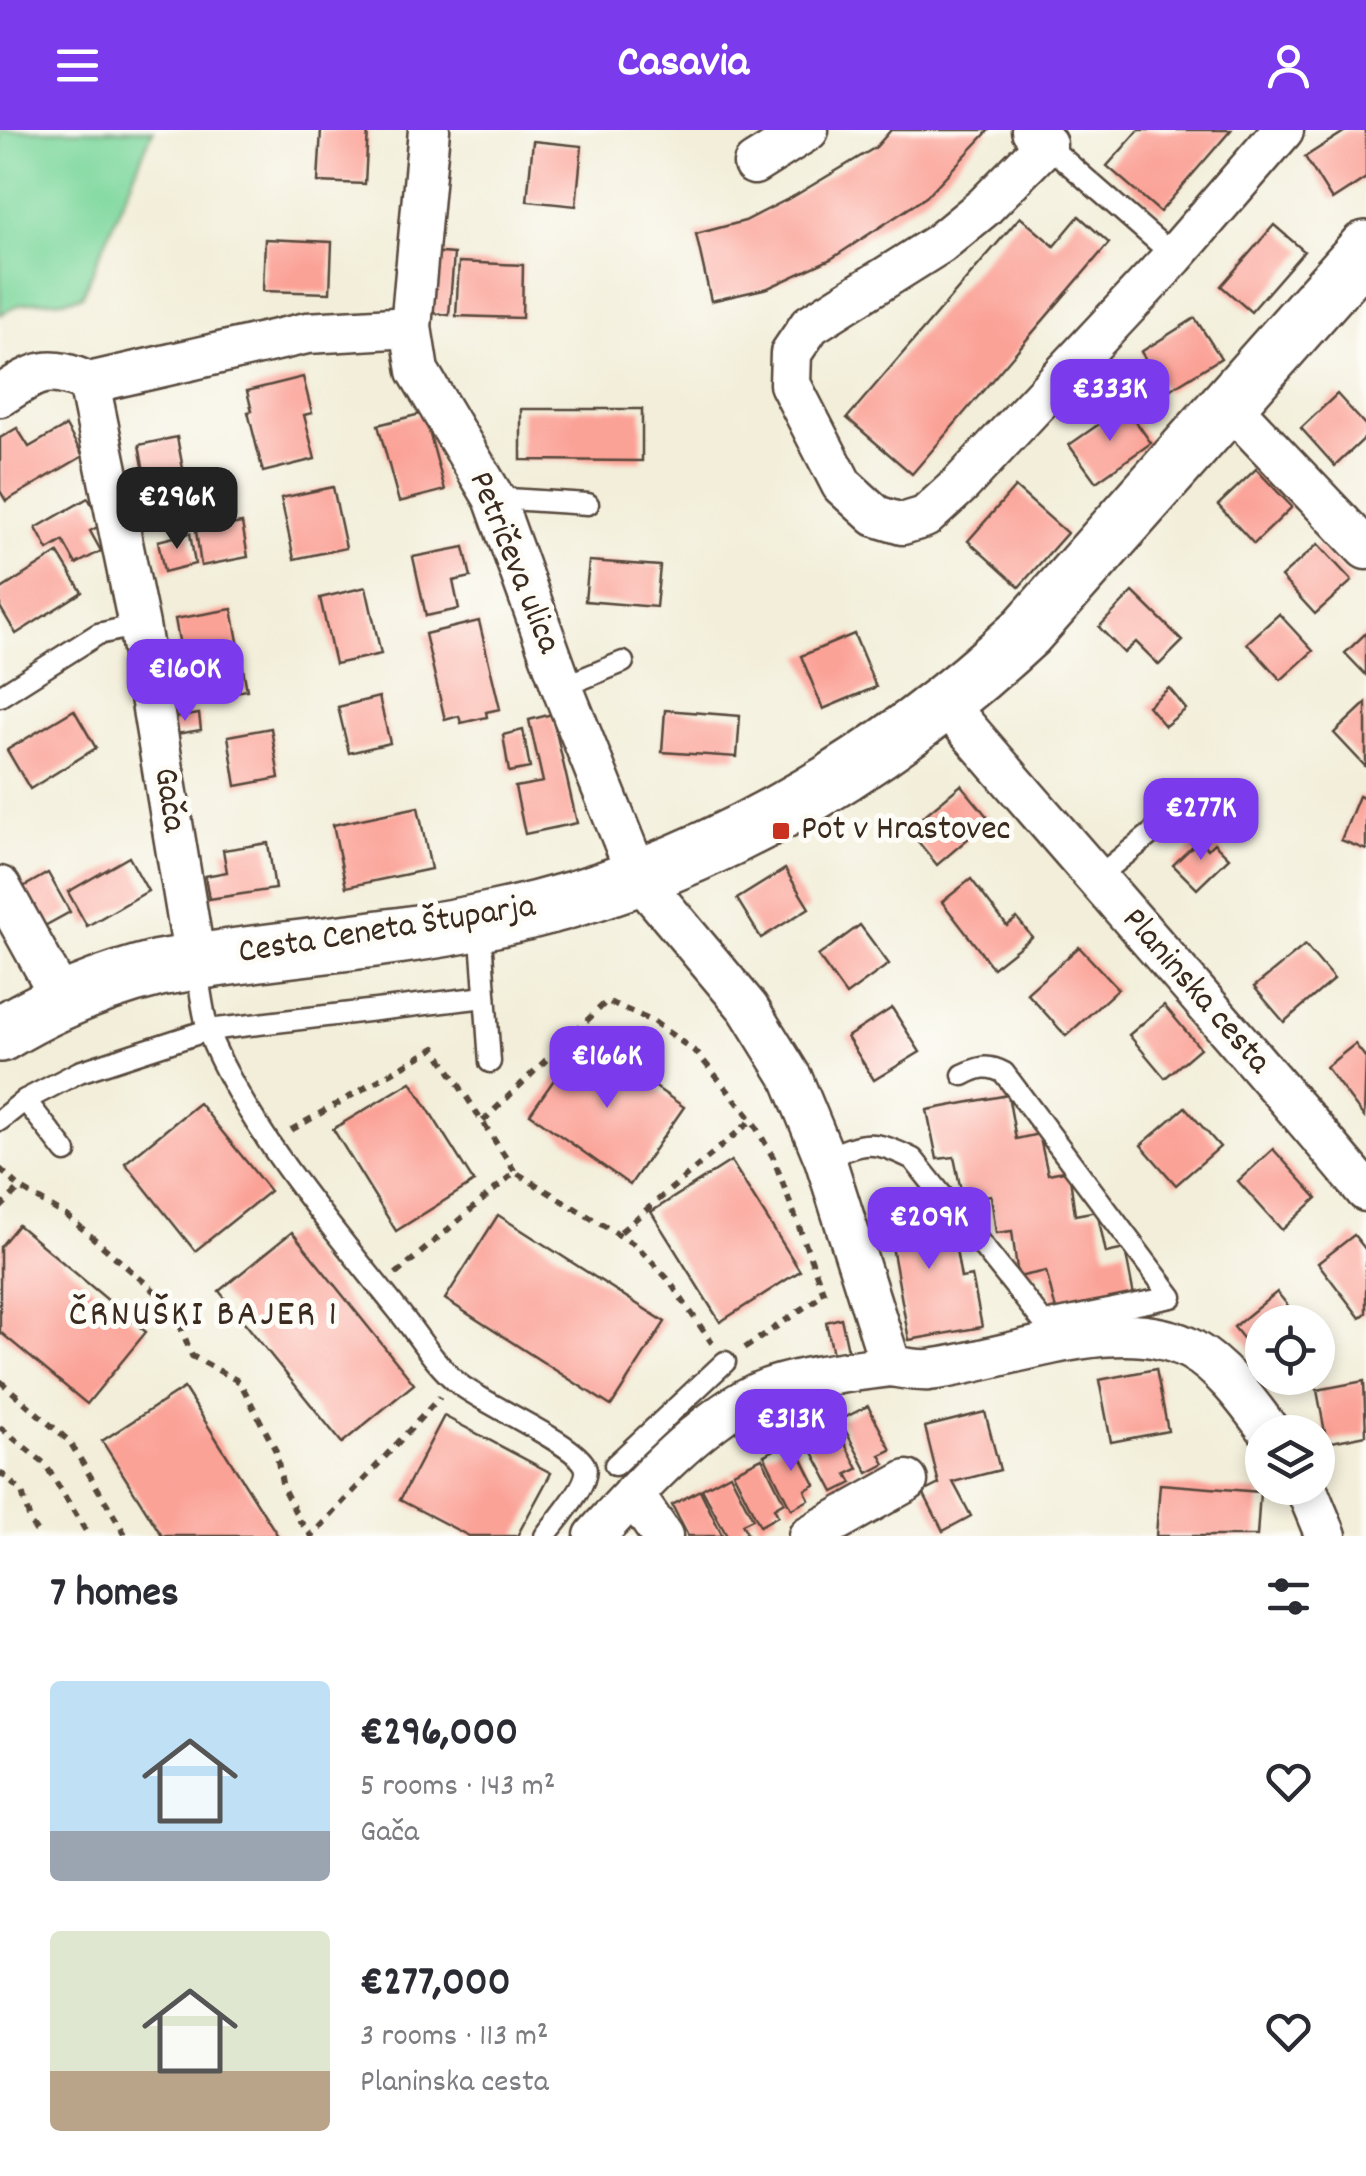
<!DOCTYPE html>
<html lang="en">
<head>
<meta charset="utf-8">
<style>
  body { margin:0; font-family:Dekko,sans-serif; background:#f2f2f3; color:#2b2b33; height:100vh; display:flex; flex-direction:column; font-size:38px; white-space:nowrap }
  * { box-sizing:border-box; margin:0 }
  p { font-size:32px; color:#7c7c81 }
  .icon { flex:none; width:55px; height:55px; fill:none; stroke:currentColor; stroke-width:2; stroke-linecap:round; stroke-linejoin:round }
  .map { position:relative; height:1406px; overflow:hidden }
  .details { display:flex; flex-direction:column; background:#fff; flex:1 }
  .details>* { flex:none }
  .controls { position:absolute; left:1245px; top:1175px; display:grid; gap:20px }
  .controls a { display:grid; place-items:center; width:90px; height:90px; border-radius:50%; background:#fff; box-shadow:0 5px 15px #0003; font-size:50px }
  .price { position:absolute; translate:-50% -85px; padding:0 22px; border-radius:20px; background:#7c3aed; color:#fff; font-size:32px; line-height:65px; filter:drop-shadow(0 2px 5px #0008) }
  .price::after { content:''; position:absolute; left:50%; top:60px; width:30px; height:22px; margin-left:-15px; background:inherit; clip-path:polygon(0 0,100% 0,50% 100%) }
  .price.active { background:#222; color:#fff }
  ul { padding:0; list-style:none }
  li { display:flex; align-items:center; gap:30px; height:250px; padding:0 50px }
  li span { display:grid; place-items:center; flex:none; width:280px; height:200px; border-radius:10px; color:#555 }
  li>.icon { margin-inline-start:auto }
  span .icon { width:120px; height:120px; fill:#fffc; stroke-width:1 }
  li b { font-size:42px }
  h2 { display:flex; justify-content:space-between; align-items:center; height:120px; padding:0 50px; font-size:42px }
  header { display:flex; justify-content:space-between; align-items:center; height:130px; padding:0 50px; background:#7c3aed; color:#fff; font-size:45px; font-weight:700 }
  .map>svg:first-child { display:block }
</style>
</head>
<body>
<header><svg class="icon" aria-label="menu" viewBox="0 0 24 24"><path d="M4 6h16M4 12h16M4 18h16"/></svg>Casavia<svg class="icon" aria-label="person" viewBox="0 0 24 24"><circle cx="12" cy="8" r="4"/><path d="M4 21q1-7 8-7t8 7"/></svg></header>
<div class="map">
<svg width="1366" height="1406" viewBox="0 0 1366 1406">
  <rect width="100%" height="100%" fill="#fdfcf7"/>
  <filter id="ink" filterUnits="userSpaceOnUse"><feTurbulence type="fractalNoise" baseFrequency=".01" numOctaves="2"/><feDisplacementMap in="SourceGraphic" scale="20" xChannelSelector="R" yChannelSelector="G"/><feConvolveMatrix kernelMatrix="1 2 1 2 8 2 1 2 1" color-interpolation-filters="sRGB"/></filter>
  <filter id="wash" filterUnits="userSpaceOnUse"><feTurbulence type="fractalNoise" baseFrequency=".0048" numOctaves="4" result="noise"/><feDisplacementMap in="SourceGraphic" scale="40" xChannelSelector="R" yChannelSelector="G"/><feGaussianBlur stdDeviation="2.25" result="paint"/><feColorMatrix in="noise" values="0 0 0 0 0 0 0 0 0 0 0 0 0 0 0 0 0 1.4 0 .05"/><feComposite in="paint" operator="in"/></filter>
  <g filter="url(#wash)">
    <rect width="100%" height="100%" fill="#f2eed9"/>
    <!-- green -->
    <path fill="#7fd89e" stroke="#5d815e" stroke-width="2.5" d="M0,0H153L82,166C47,177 33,163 0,185Z"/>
    <g id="blocks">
      <!-- building -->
      <g fill="#fba297">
        <polygon points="321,0 368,0 365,54 318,52"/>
        <polygon points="891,0 989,0 926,67 831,129 768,158 711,171 696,104 745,91 796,65 876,17"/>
        <polygon points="1139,0 1231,0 1160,82 1107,36"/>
        <polygon points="1347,0 1366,0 1366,48 1332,70 1305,27"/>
        <polygon points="533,11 582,16 576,76 527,71"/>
        <polygon points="1079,86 1109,113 912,344 847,288 1020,87 1054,116"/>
        <polygon points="1274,95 1304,121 1251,182 1221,156"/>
        <polygon points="265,109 332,112 330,163 263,161"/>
        <polygon points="427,122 454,124 449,185 424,182"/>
        <polygon points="459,132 523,135 522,188 456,186"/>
        <polygon points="1195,188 1221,228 1166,262 1141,222"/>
        <polygon points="303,247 312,283 304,285 315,329 263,342 248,282 252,281 247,261"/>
        <polygon points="1337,264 1366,296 1366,307 1335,336 1301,298"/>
        <polygon points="1125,276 1151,313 1096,352 1069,315"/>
        <polygon points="521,279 642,279 642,331 521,330"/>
        <polygon points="424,283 445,360 399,372 378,295"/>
        <polygon points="66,296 83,326 6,371 0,361 0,308 17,298 29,317"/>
        <polygon points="177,307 184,344 146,352 139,315"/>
        <polygon points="1256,339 1292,377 1254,414 1218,375"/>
        <polygon points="333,357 346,418 294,429 281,368"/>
        <polygon points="1015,357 1067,403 1019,457 968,411"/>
        <polygon points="88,368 103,394 90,401 101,421 76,434 63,411 48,420 36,398"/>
        <polygon points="242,393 248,427 201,436 196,401"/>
        <polygon points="190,403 195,434 164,442 158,411"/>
        <polygon points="1318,414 1352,451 1315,484 1281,447"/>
        <polygon points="464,417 471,447 453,451 459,479 426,486 413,427"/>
        <polygon points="58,423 82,462 16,504 0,477 0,460"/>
        <polygon points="589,431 660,436 656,477 585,471"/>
        <polygon points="366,457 381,524 335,534 320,468"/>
        <polygon points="1133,462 1183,511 1159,535 1136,512 1124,523 1099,497"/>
        <polygon points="232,479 247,560 190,570 175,489"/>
        <polygon points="1279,484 1313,521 1281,550 1247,513"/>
        <polygon points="479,491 500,579 486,582 487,587 461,593 459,586 445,590 425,504"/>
        <polygon points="1366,503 1366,545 1345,523"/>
        <polygon points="854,504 876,557 823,579 801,526"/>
        <polygon points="1169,558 1186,579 1165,596 1148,576"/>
        <polygon points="379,567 390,613 349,623 338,577"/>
        <polygon points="1366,573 1366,637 1334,603"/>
        <polygon points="74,580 96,618 30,659 7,620"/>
        <polygon points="665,580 740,586 737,627 662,622"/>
        <polygon points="199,584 201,600 170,605 168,589"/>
        <polygon points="552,584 577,693 525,704 515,657 543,652 529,590"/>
        <polygon points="271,598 279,648 236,656 228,606"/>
        <polygon points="523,600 530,638 509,642 503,605"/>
        <polygon points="1181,652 1199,680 1185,690 1166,661"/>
        <polygon points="961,655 990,690 937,735 908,699"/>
        <polygon points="1359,666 1366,669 1366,720 1341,710"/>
        <polygon points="418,677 431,739 346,757 333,695"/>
        <polygon points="1199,710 1208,719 1214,713 1229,728 1197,759 1173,735"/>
        <polygon points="268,713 275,759 209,769 205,746 227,742 223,720"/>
        <polygon points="129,727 148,761 87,796 68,762"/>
        <polygon points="785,739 809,778 761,808 737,769"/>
        <polygon points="48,743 70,782 39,799 18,760"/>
        <polygon points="971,749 1007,796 1017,788 1032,807 993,838 942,772"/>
        <polygon points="860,795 889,834 846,865 818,826"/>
        <polygon points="1305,815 1334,849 1284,892 1254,857"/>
        <polygon points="1079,817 1118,859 1066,906 1027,863"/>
        <polygon points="1164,875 1200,918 1165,948 1129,905"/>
        <polygon points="892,878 920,922 874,950 847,907"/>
        <polygon points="584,907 684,977 630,1055 530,984"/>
        <polygon points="1355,914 1366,928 1364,987 1326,937"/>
        <polygon points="411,952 474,1052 396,1101 333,999"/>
        <polygon points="1008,965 1016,1009 1039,1004 1048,1044 1069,1040 1075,1085 1097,1081 1106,1123 1125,1119 1134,1166 1056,1180 1046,1141 1018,1147 1012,1101 996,1103 991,1065 963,1070 954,1027 937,1029 927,980"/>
        <polygon points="199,973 270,1061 195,1121 125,1033"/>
        <polygon points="1185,977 1220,1017 1176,1055 1141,1015"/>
        <polygon points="1273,1019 1317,1068 1282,1100 1238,1051"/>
        <polygon points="731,1031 800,1141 720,1192 651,1082"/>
        <polygon points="930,1064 937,1106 953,1103 961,1148 972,1146 982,1197 909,1210 884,1072"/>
        <polygon points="498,1085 665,1192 611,1276 445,1169"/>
        <polygon points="18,1095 146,1202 87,1274 0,1202 0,1117"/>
        <polygon points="292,1102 414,1254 342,1313 219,1161"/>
        <polygon points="1354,1105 1366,1120 1366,1183 1360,1188 1318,1133"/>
        <polygon points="1277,1162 1301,1192 1262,1192 1262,1232 1234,1197"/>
        <polygon points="841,1188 848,1220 833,1224 826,1192"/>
        <polygon points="1156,1239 1168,1301 1111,1312 1099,1250"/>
        <polygon points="1364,1251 1366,1305 1327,1313 1317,1260"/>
        <polygon points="184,1258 278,1406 162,1406 102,1311"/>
        <polygon points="868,1276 891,1320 880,1325 885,1334 868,1343 840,1290"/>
        <polygon points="985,1282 1000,1340 953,1352 971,1386 943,1401 923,1362 939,1354 925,1297"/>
        <polygon points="444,1286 551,1343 517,1406 469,1406 400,1370"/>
        <polygon points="835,1295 858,1339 847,1344 852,1353 834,1362 806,1309"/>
        <polygon points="793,1311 815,1355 805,1360 809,1370 791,1379 764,1325"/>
        <polygon points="762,1328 784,1372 774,1378 778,1386 760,1396 733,1342"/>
        <polygon points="730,1344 753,1389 742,1394 747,1403 741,1406 727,1406 702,1359"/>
        <polygon points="1160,1354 1260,1362 1257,1406 1156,1406"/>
        <polygon points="700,1360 722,1405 720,1406 688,1406 672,1375"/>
      </g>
    </g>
  </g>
  <g filter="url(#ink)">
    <use href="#blocks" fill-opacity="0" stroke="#56473a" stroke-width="2.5"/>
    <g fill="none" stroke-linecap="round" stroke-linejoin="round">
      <!-- lane casing -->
      <g stroke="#56473a" stroke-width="25">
        <g id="lane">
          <polyline points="1046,14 1174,126"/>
          <polyline points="494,368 588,374"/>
          <polyline points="562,557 623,532"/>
          <polyline points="0,566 98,504 139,495"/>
          <polyline points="1095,749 1172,687"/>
          <polyline points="480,794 490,932"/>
          <path d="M196,835C201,861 203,891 214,916C256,1009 332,1098 396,1178C416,1202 434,1234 459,1254C484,1274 576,1314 585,1336C592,1352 555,1392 545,1406"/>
          <polyline points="25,970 66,1022"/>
          <polyline points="0,990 25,970 79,942 208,900 485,867"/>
          <path d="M825,1029C865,1010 874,1010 913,1029L1044,1193L1172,1167L1004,943C988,934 979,937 963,945"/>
          <polyline points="615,1335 725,1232"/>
        </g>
      </g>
      <!-- street casing -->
      <g stroke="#56473a" stroke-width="45">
        <g id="street">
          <path d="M429,0L411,197L418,241L494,368L562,557L638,747L748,878L792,949L825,1029L891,1236C903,1238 917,1241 929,1240C1005,1231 1121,1180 1192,1220C1225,1239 1248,1273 1270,1302"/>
          <polyline points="1032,0 1046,14 984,77 939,114 810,195 791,223 790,254 842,355 876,386 902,394 925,387 960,355 1174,126 1283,0"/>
          <polyline points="754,34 808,0"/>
          <polyline points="89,253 307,203 411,197"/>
          <path d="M0,266C37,242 47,234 89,253L139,495L195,831"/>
          <polyline points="1229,275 1366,419"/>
          <path d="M945,573C1085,737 1228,896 1366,1061"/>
          <polyline points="0,757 62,869"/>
          <polyline points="1306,1358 1326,1406"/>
          <polyline points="633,1364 662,1406"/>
          <path d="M595,1406C638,1358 698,1293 756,1264C789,1248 853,1241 891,1236"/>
          <polyline points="809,1406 907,1351"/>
        </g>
      </g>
      <!-- secondary casing -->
      <g stroke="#56473a" stroke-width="60">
        <path id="secondary" d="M0,904C51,873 102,852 159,838C269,818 381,813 490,790C692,749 876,642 1026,502L1366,119"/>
      </g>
      <!-- path -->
      <g stroke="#56473a" stroke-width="6" stroke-dasharray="8 8" stroke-linecap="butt">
        <polyline points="483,991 607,871 654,892 697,923 752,990 618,1104"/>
        <polyline points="291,1000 435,918 515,1042"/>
        <polyline points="0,1039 20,1058 70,1088 173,1177 192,1226 240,1252 276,1321 283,1358 300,1391 312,1406 440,1267"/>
        <polyline points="0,1078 20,1058"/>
        <polyline points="396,1144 515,1042 637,1116 667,1148 712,1213"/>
        <polyline points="745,1218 824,1164 773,1027 752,990"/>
        <polyline points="0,1251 70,1312 126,1406"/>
        <polyline points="0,1297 45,1334 89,1406"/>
        <polyline points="0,1342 22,1362 31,1394 40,1406"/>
      </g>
      <!-- lane -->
      <use href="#lane" stroke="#fff" stroke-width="20"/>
      <!-- street -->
      <use href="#street" stroke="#fff" stroke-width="40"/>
      <!-- secondary -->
      <use href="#secondary" stroke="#fff" stroke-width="55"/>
    </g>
  </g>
  <!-- markers -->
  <rect fill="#c8321e" stroke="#fdfcf7" stroke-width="4" x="771" y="691" width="20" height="20" rx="5"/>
  <g text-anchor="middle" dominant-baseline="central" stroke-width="10" stroke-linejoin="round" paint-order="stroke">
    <!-- street labels -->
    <g font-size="35" fill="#3b2a1e" stroke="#fdfcf7">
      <text transform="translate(513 433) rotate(68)">Petričeva ulica</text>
      <text transform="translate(168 670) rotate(81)">Gača</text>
      <text transform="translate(387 801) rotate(-9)">Cesta Ceneta Štuparja</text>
      <text transform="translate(1195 862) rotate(49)">Planinska cesta</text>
    </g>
    <!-- poi labels -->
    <g font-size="35" fill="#3b2a1e" stroke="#fdfcf7" text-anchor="start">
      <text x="801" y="701">Pot v Hrastovec</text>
    </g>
    <!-- neighbourhood labels -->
    <g font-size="38" letter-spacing="2.5" fill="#3b2a1e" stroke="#fdfcf7">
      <text x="204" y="1186">ČRNUŠKI BAJER 1</text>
    </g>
  </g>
</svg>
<div class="controls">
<a><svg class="icon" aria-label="locate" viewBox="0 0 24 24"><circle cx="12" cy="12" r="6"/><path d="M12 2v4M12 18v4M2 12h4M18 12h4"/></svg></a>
<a><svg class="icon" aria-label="layers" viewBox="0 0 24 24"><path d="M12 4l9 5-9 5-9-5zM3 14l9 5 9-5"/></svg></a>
</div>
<b class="price" style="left:1110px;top:314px">€333K</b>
<b class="price active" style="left:177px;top:422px">€296K</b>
<b class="price" style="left:185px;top:594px">€160K</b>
<b class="price" style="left:1201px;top:733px">€277K</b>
<b class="price" style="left:607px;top:981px">€166K</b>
<b class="price" style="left:929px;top:1142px">€209K</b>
<b class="price" style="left:791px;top:1344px">€313K</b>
</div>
<section class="details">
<h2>7 homes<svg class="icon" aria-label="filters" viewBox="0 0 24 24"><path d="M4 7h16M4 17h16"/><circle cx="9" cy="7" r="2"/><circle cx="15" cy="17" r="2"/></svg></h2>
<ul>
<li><span style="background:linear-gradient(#bfe0f5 75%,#9aa5b1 0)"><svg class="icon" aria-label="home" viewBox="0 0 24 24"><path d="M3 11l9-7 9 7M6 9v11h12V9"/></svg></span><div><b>€296,000</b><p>5 rooms · 143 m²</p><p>Gača</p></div><svg class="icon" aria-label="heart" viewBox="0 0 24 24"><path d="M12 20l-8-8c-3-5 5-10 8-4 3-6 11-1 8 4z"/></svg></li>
<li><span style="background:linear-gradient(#dfe7d0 70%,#b9a48a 0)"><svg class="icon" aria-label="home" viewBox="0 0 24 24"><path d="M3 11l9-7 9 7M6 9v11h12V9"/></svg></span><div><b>€277,000</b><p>3 rooms · 113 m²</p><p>Planinska cesta</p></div><svg class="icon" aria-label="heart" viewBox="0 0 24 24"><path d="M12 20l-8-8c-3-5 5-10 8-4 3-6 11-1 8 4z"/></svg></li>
</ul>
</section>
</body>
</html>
